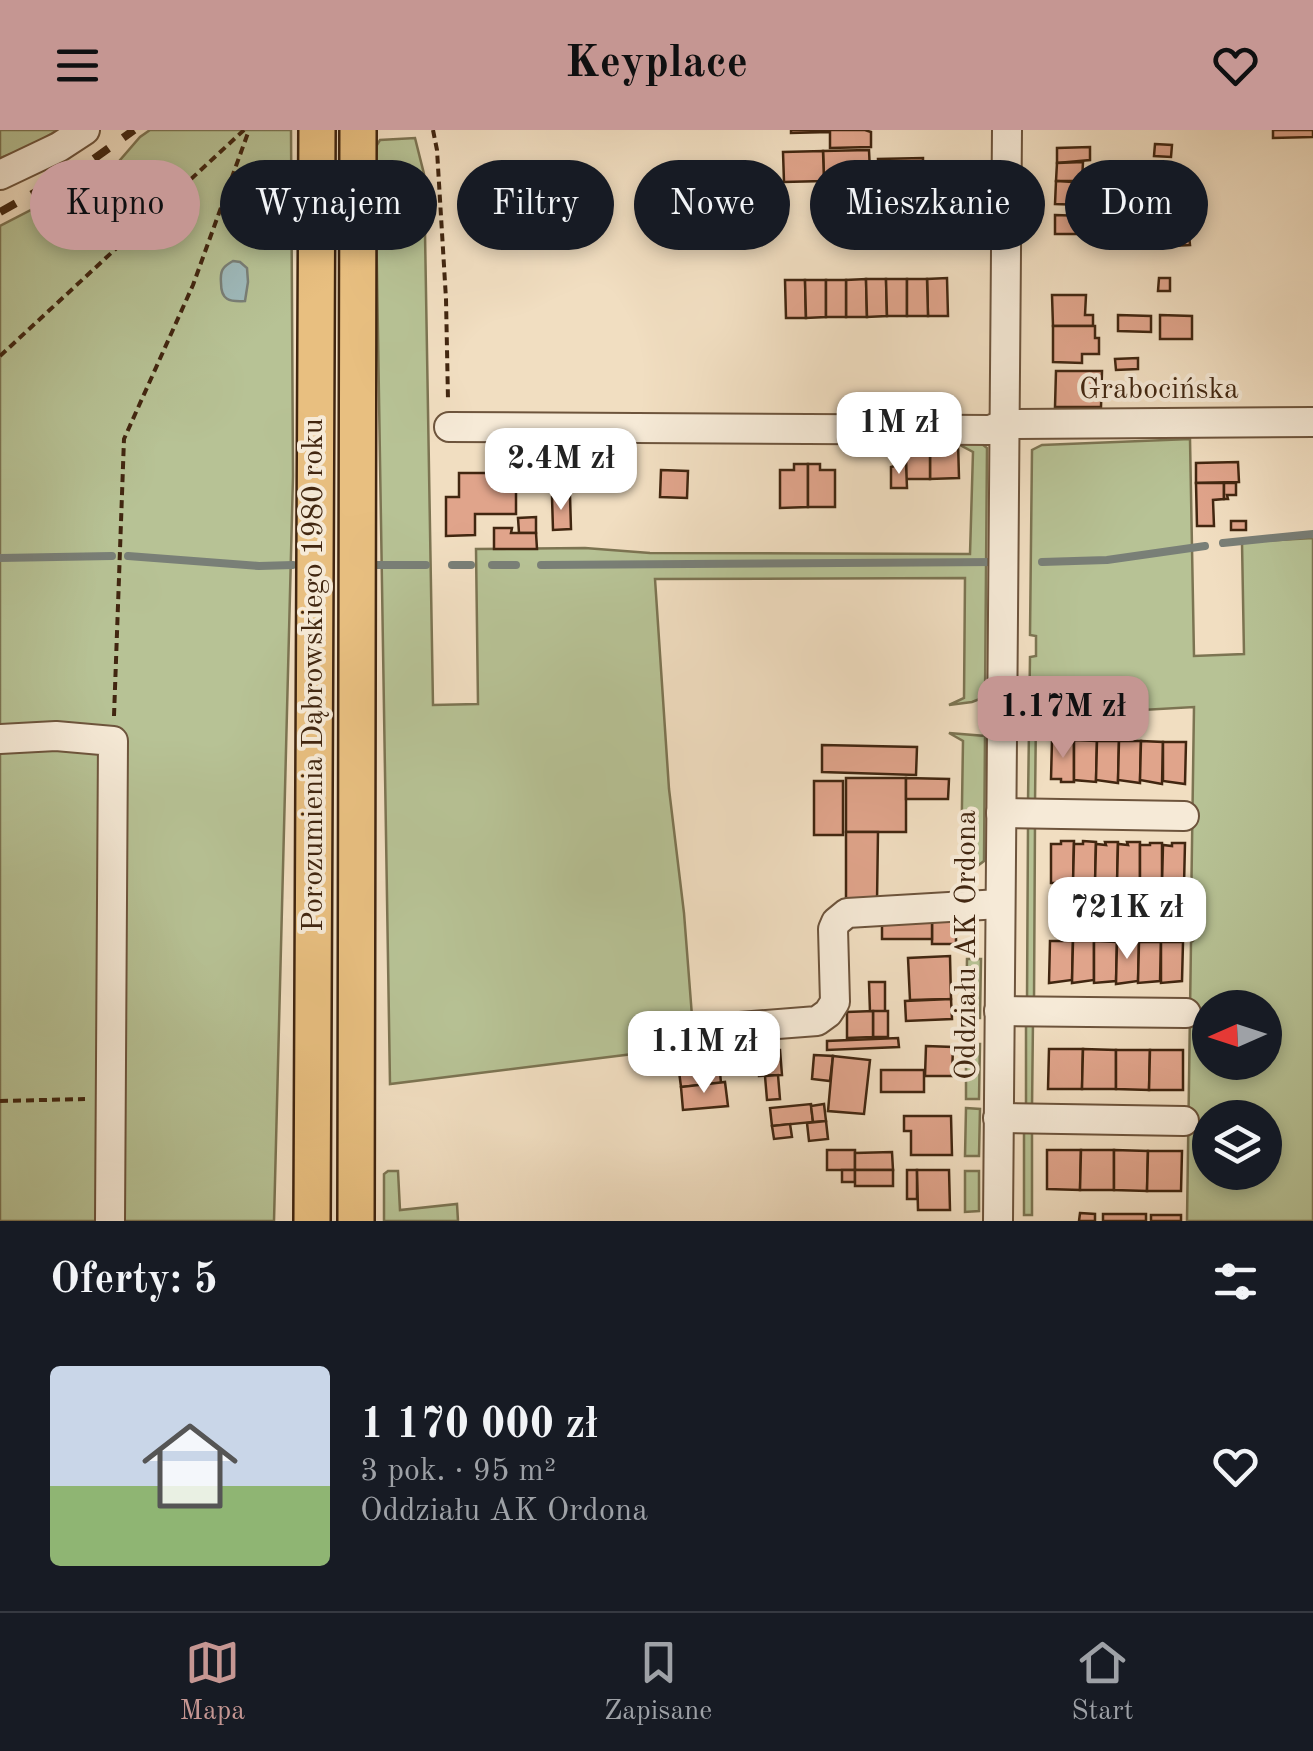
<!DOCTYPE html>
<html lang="pl">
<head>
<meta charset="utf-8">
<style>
  body { margin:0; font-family:"Old Standard TT",serif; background:#242831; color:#f1f3f6; height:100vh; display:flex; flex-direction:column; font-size:38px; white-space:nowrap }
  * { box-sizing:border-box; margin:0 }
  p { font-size:32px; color:#9ea1a6 }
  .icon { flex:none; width:55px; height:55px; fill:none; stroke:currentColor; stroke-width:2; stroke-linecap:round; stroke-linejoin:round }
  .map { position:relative; height:1091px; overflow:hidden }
  .drawer { display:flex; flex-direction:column; background:#171b24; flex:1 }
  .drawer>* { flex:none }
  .top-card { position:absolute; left:30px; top:30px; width:1255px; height:90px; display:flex; gap:20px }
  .needle { width:65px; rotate:267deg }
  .controls { position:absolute; left:1192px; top:860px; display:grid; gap:20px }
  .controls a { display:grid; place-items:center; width:90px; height:90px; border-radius:50%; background:#171b24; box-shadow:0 5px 15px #0003; font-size:50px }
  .price { position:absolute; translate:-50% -85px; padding:0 22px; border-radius:20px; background:#fff; color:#222; font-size:32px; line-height:65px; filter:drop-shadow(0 2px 5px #0008) }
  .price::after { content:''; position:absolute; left:50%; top:60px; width:30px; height:22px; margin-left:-15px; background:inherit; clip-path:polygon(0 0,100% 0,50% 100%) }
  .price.selected { background:#c59692; color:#111 }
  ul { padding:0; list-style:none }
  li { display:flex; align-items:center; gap:30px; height:250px; padding:0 50px }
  li span { display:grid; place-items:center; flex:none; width:280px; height:200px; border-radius:10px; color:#555 }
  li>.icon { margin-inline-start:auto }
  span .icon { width:120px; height:120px; fill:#fffc; stroke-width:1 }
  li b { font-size:42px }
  h2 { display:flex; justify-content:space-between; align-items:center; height:120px; padding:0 50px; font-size:42px }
  .tag { padding:0 35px; border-radius:45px; background:#171b24; box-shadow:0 5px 15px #0003; font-size:35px; line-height:90px }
  .tag.selected { background:#c59692; color:#111 }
  header { display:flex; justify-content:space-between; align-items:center; height:130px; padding:0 50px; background:#c59692; color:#111; font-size:45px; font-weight:700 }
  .tabs { display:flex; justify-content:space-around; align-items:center; height:140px; border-top:2px solid #363941; background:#171b24; font-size:28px; color:#9ea1a6 }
  .tabs a { display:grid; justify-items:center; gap:5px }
  .tabs .selected { color:#c59692 }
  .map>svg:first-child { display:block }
</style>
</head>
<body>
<header><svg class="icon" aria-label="menu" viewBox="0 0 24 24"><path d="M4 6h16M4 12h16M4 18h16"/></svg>Keyplace<svg class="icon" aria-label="heart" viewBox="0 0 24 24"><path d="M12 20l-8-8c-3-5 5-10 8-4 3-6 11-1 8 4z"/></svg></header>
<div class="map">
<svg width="1313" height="1091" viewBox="0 0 1313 1091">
  <rect width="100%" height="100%" fill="#f1dec1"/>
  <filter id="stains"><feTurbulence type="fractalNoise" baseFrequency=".002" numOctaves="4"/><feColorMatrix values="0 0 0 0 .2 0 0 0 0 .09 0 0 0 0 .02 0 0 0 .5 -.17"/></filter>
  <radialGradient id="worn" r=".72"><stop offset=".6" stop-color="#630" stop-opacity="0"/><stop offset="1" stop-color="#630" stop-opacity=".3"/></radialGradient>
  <!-- green -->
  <g fill="#b7c295" stroke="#7c7452" stroke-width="2.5" fill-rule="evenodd">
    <polygon points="0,0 58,0 27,18 0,28"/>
    <polygon points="150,0 291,0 293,346 274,1091 0,1091 0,96 114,37 140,7"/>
    <polygon points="415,8 424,44 433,575 478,574 476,419 585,418 650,423 970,424 973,322 960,315 960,308 982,314 987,318 985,567 972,572 949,575 964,568 965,448 655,449 669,659 684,783 692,886 665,920 390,954 375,18 380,10"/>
    <path d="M1190,309L1194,526L1244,524L1242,412L1313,408V1091H1187L1191,812L1193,811L1194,784L1191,783L1194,577L1036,586L1035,673L1028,672L1030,527L1036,526V506L1030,505L1032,320L1042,315ZM1210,878H1265V932H1210ZM1210,988H1265V1042H1210Z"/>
    <polygon points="949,603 985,606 984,731 976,737 961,737 963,611"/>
    <polygon points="1035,693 1034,872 1027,871 1028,695"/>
    <polygon points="967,829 981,829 980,888 966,888"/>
    <polygon points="1033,890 1032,979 1026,978 1026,892"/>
    <polygon points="966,914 980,914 979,969 966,969"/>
    <polygon points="966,978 980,979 979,1026 965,1026"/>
    <rect x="1024" y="999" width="8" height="86"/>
    <polygon points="388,1041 398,1041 400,1080 457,1074 458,1091 384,1091 384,1044"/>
    <polygon points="965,1041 979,1041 979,1081 965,1082"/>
  </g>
  <!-- water -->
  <path fill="#9ebabc" stroke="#797f77" stroke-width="2.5" d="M233,131L240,132L247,138L248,152L245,171C229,172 221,170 221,153C220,141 222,137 233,131Z"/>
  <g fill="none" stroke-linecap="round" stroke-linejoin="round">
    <!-- stream -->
    <g stroke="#797f77" stroke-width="8">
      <polyline points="1223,413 1313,404"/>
      <polyline points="128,426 259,436 293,435"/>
      <polyline points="0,428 112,426"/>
      <polyline points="1042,432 1107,430 1205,416"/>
      <polyline points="375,435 426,435"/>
      <polyline points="452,435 471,435"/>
      <polyline points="492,435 516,435"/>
      <polyline points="541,435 997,432"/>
    </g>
  </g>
  <!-- building -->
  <g fill="#e0a48b" stroke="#412610" stroke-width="2.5">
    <polygon points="791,0 865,0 871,2 871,17 830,18 830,2 791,3"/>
    <polygon points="1273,0 1313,0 1313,7 1273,8"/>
    <polygon points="1155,14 1172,15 1171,27 1154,26"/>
    <polygon points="1090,17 1090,30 1057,33 1057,18"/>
    <polygon points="869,20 870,42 851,42 851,50 824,51 823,21"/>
    <polygon points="823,21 824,51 784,52 783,22"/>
    <polygon points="923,28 923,39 931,43 932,49 929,57 923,59 923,69 879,70 878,29"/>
    <polygon points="1083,32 1082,51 1056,51 1057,33"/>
    <polygon points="1153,36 1170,36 1170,49 1152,49"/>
    <polygon points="1056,51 1091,53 1091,63 1082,63 1083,75 1055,74"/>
    <rect x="1169" y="62" width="27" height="19"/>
    <polygon points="1139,66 1139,81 1112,81 1111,67"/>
    <polygon points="1055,85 1114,87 1113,104 1055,104"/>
    <polygon points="1171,105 1189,105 1190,115 1172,116"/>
    <polygon points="947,148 948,186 928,186 927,149"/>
    <polygon points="1159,148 1170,148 1170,161 1158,161"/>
    <polygon points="866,149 867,187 846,187 846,150"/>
    <polygon points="866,149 886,149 887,186 867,187"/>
    <polygon points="886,149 907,149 907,186 887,186"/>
    <polygon points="907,149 927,149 928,186 907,186"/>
    <polygon points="785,150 805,150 806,188 786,188"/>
    <polygon points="805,150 826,150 826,187 806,188"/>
    <rect x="826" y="150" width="20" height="37"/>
    <polygon points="1052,165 1086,165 1085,185 1093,185 1093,196 1053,196"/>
    <polygon points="1118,185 1151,186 1151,202 1118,201"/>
    <polygon points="1160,185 1192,186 1192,209 1160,209"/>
    <polygon points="1053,196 1095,196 1095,208 1099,208 1099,224 1082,224 1082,233 1053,232"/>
    <polygon points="1138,228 1138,239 1116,240 1115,229"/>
    <polygon points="1056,241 1102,241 1101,277 1055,277"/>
    <polygon points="930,312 958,312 959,348 930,349"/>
    <rect x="906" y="321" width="24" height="28"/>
    <polygon points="1238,332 1239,352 1196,353 1196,333"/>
    <polygon points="906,333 907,358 891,358 891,337"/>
    <polygon points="794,334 808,334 808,377 780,378 780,340 794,340"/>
    <polygon points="808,334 820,334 820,340 835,340 835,377 808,377"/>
    <polygon points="661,340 688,341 687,368 660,367"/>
    <polygon points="459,343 516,343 516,384 475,384 475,405 446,406 446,367 459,367"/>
    <polygon points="1196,353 1224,353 1224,369 1213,370 1214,396 1197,396"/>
    <polygon points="1224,353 1236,353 1236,365 1227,365 1228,369 1224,369"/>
    <polygon points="570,366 571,399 553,400 552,367"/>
    <polygon points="536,387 536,403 519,403 518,388"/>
    <rect x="1231" y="391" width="15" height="9"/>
    <polygon points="494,398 512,398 511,403 536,403 537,419 494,419"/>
    <polygon points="1052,610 1074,610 1074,652 1061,652 1061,649 1051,649"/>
    <polygon points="1074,610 1097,611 1096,652 1074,650"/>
    <polygon points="1097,611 1119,611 1118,653 1096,650"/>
    <polygon points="1119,611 1141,611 1140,653 1118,650"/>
    <polygon points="1141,611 1163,612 1162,654 1140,650"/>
    <polygon points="1163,612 1186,612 1185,654 1163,651"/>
    <polygon points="822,615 917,617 916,645 822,642"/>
    <rect x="846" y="648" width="60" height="54"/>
    <polygon points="906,648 949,649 948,669 906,669"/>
    <rect x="814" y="651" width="29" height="54"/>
    <polygon points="846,702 878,702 877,772 846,772"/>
    <polygon points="1061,711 1074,711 1073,753 1051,753 1051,714 1061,714"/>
    <polygon points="1083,711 1096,712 1095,753 1073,753 1074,714 1083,714"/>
    <polygon points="1105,712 1118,712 1117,754 1095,753 1096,714 1106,715"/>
    <polygon points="1127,712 1140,712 1140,754 1117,754 1118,714 1128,715"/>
    <polygon points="1150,713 1162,713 1162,754 1140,754 1140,715 1150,715"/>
    <polygon points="1172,713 1185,713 1184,755 1162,754 1163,715 1172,716"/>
    <rect x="932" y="783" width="24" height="31"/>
    <polygon points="932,783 932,809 882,809 882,784"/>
    <polygon points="1050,811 1073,811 1072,850 1049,853"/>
    <polygon points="1073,811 1094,811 1094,850 1072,853"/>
    <polygon points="1094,811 1117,812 1116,851 1094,853"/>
    <polygon points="1117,812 1139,812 1138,851 1116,854"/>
    <polygon points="1139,812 1161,812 1160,851 1138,853"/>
    <polygon points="1161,812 1183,812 1182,851 1161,853"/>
    <polygon points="950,826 951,869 910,870 908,828"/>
    <polygon points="869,852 885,852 885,881 870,882"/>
    <polygon points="951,869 952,889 906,891 905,871"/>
    <rect x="873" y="881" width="15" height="26"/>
    <polygon points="873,881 873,907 847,908 847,882"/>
    <polygon points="898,908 899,917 827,920 827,911"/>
    <polygon points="926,916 953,917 952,946 925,946"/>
    <polygon points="1049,919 1083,919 1082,959 1048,959"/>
    <polygon points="1083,919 1116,920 1116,959 1082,959"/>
    <polygon points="780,920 782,945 759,946 757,922"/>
    <polygon points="1116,920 1150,920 1149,960 1116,959"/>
    <polygon points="1150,920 1183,920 1183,960 1149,960"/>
    <polygon points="718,922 721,953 681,957 677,926"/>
    <polygon points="814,925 833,926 830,951 812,949"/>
    <polygon points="833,926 870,930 864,984 828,981"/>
    <rect x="881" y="940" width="43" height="22"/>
    <polygon points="778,945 780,969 767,970 765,946"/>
    <polygon points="725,952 728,976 683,980 681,957"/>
    <polygon points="811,974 813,992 772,996 770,978"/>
    <polygon points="824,974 826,991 813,992 811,976"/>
    <polygon points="904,986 951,986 952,1025 911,1025 911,1001 904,1001"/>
    <polygon points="826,991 828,1009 809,1011 807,993"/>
    <polygon points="790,994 792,1007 774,1009 772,996"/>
    <rect x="827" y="1020" width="28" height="20"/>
    <polygon points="1047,1020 1081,1020 1080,1060 1047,1059"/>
    <polygon points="1081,1020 1114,1020 1114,1060 1080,1060"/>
    <polygon points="1114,1020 1148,1021 1147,1061 1114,1060"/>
    <polygon points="1148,1021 1182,1021 1181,1061 1147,1061"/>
    <polygon points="892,1022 893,1040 855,1040 855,1023"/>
    <rect x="842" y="1040" width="13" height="12"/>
    <rect x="855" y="1040" width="38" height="16"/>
    <rect x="907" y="1040" width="10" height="29"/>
    <polygon points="917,1040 949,1040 950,1080 918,1080"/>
    <polygon points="1080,1083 1095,1084 1095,1091 1079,1091"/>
    <rect x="1103" y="1084" width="43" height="7"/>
    <rect x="1151" y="1085" width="30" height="6"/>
  </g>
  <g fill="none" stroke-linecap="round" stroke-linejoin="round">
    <!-- minor casing -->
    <g stroke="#6d543c" stroke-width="32">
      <g id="minor">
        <polyline points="0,45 59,17 85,0"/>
        <polyline points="449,297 990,300 1005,294 1313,292"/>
        <polyline points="0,609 56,606 113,611 110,1091"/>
        <polyline points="1001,683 1184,686"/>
        <polyline points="999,881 1186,883"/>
        <polyline points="702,900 817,891 828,883 835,872 833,799 836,792 847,783 1000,774"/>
        <polyline points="998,988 1184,991"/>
        <polyline points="998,1091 1007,0"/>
      </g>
    </g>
    <!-- major casing -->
    <g stroke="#412610" stroke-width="40">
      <g id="major">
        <polyline points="312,1091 317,0"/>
        <polyline points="356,1091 358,0"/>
      </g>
    </g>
    <!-- path -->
    <g stroke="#412610" stroke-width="4" stroke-dasharray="8 5" stroke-linecap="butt">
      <polyline points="433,0 437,20 446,169 448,270"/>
      <polyline points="0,226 244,0"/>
      <polyline points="114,586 124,309 193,155 249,0"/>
      <polyline points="0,971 85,969"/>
    </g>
    <!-- minor -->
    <use href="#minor" stroke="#f6ead7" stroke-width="28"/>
    <!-- major -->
    <use href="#major" stroke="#e8bf80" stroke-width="35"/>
    <!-- rail -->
    <polyline stroke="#412610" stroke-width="8" stroke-dasharray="18 18" stroke-linecap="butt" points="0,82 91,31 134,0"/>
  </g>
  <g text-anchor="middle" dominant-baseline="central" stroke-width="8" stroke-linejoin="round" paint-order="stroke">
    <!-- street labels -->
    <g font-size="30" fill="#412610" stroke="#f6ead7">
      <text x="1159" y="260">Grabocińska</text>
      <text transform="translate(314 545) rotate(-90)">Porozumienia Dąbrowskiego 1980 roku</text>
      <text transform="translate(967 815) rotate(-90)">Oddziału AK Ordona</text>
    </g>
  </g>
  <rect width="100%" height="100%" filter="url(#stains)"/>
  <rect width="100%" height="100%" fill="url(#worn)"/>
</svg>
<div class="controls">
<a><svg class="needle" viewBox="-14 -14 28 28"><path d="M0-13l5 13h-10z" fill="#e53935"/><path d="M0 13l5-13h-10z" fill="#9ea1a6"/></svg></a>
<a><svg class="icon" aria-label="layers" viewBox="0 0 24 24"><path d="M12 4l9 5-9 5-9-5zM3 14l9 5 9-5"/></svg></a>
</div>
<b class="price" style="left:899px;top:347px">1M zł</b>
<b class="price" style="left:561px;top:383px">2.4M zł</b>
<b class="price selected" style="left:1063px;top:631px">1.17M zł</b>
<b class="price" style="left:1127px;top:832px">721K zł</b>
<b class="price" style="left:704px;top:966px">1.1M zł</b>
<div class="top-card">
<a class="tag selected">Kupno</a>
<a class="tag">Wynajem</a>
<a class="tag">Filtry</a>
<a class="tag">Nowe</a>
<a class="tag">Mieszkanie</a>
<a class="tag">Dom</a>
</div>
</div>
<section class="drawer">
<h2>Oferty: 5<svg class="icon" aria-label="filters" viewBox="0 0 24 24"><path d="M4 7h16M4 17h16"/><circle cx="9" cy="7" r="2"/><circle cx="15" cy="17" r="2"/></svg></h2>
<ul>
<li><span style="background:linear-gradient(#c9d6e8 60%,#8fb573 0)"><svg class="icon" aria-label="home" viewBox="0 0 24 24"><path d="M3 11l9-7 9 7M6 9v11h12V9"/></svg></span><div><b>1 170 000 zł</b><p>3 pok. · 95 m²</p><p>Oddziału AK Ordona</p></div><svg class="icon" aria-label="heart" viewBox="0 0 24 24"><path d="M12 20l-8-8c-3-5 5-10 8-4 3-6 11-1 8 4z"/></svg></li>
</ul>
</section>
<nav class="tabs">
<a class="selected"><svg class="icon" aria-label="map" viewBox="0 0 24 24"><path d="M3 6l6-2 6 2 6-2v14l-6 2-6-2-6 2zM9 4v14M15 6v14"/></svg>Mapa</a>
<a><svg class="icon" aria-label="saved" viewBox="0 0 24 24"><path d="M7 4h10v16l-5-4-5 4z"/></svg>Zapisane</a>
<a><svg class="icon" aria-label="home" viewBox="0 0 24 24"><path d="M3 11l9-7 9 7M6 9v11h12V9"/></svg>Start</a>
</nav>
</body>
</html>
